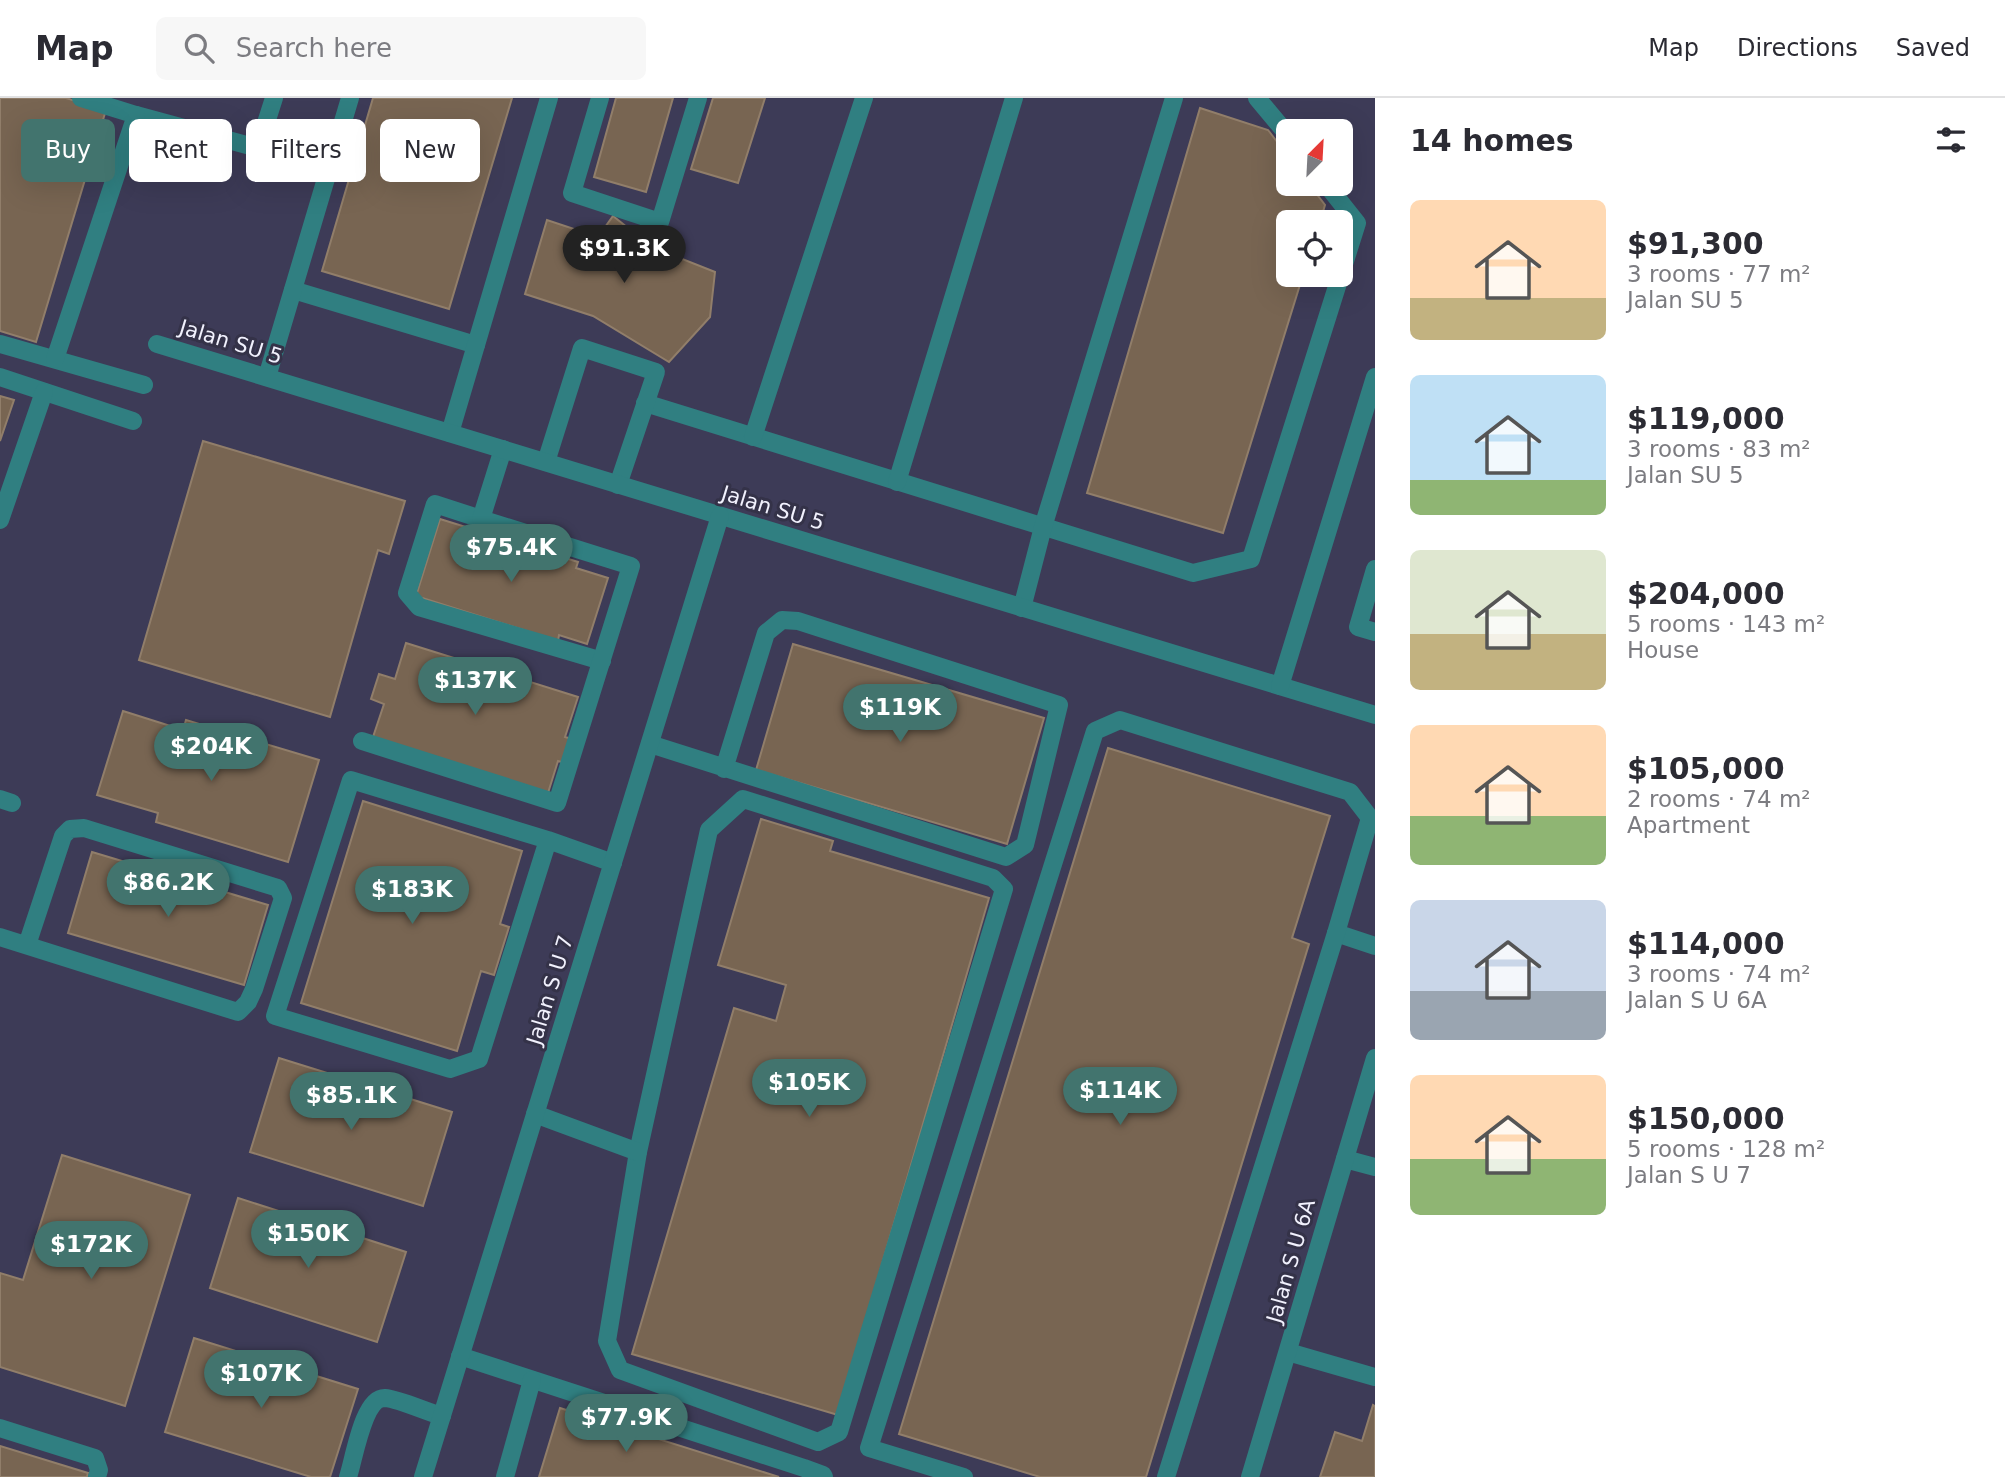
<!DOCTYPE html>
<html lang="en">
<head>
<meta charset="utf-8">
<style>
  body { margin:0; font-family:"DejaVu Sans",sans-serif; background:#f7f7f7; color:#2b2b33; height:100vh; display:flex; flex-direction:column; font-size:26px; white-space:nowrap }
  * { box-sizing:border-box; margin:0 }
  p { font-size:23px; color:#7c7c81 }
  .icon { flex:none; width:38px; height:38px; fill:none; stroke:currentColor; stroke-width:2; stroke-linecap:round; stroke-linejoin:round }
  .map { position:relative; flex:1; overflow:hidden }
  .drawer { display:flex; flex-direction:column; background:#fff; width:630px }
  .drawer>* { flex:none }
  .banner { position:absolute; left:21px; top:21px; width:665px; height:63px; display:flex; gap:14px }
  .needle { width:46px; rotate:24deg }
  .tools { position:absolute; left:1276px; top:21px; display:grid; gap:14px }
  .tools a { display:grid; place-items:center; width:77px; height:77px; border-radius:10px; background:#fff; box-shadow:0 7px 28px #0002; font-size:35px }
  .price { position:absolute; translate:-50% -60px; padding:0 16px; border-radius:24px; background:#42746e; color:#fff; font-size:23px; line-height:46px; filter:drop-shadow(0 2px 4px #0008) }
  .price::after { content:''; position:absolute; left:50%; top:42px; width:21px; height:16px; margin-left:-10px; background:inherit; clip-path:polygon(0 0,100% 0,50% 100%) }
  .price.selected { background:#222; color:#fff }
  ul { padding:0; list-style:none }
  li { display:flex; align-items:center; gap:21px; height:175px; padding:0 35px }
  li span { display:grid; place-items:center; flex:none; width:196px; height:140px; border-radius:10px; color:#555 }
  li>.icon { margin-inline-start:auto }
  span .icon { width:84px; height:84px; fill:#fffc; stroke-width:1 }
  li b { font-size:30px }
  h2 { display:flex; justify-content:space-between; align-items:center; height:84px; padding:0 35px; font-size:30px }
  .pill { padding:0 24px; border-radius:10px; background:#fff; box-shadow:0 7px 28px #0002; font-size:24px; line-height:63px }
  .pill.selected { background:#42746e; color:#fff }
  header { display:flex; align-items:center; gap:42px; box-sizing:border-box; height:98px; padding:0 35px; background:#fff; border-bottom:2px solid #e1e1e2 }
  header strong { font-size:33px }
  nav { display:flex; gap:38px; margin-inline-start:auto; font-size:24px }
  .search { width:490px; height:63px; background:#f7f7f7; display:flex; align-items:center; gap:18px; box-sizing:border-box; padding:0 24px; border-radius:10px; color:#7c7c81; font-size:26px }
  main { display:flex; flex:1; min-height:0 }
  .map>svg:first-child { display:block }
</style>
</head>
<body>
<header>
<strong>Map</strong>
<div class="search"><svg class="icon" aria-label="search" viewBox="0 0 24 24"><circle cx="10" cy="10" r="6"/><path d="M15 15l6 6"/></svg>Search here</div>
<nav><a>Map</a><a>Directions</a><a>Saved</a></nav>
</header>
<main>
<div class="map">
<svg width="1375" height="1379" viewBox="0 0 1375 1379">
  <rect width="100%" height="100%" fill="#343248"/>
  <!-- built -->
  <path fill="#3d3b57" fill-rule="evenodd" d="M0,0H1375V1379H0ZM1288,33H1340V86H1288ZM1288,124H1340V177H1288Z"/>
  <!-- building -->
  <g fill="#786552" stroke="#917e6a" stroke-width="2">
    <polygon points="0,0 66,0 106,12 36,244 0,233"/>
    <polygon points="373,0 512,0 449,211 322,173"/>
    <polygon points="616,0 673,0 646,94 594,79"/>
    <polygon points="713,0 765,0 738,85 691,71"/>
    <polygon points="1200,10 1268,32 1288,58 1288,86 1309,86 1325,107 1320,124 1288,124 1288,177 1303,177 1223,435 1087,395"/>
    <polygon points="613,118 652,149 715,174 710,219 669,264 593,218 525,196 547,122 598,139"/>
    <polygon points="0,298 14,302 0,343"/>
    <polygon points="203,343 405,403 389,456 378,452 330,619 139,562"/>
    <polygon points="440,421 578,464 576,470 608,480 587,546 559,537 558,543 416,498"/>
    <polygon points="406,545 578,599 565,639 572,641 565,665 558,663 548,695 373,639 384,606 371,601 379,576 395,581"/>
    <polygon points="793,546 1044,620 1007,746 756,672"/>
    <polygon points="123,613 183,632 186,622 319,662 288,764 156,724 158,715 97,697"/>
    <polygon points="1108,650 1330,718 1292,840 1309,846 1146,1379 1040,1379 899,1336"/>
    <polygon points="363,703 522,753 500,826 509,829 494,877 481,873 457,953 301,905"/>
    <polygon points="761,721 833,743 830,753 989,800 838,1317 632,1256 734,910 776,923 786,887 718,867"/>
    <polygon points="92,754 268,807 244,887 68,835"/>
    <polygon points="279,960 452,1014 423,1108 250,1054"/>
    <polygon points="62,1057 190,1097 125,1308 0,1269 0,1175 23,1182"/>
    <polygon points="238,1100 406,1154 377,1244 210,1190"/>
    <polygon points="194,1240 358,1291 330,1379 311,1379 165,1334"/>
    <polygon points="1373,1307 1375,1308 1375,1379 1320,1379 1335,1334 1362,1343"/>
    <polygon points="560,1310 779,1379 539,1379"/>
    <polygon points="0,1348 88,1375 87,1379 0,1379"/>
  </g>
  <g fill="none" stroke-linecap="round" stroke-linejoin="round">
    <!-- service -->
    <g stroke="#307f81" stroke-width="18">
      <polyline points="600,0 572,95 660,124 698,0"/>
      <polyline points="1257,0 1288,37"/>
      <polyline points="136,17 258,50 274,0"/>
      <polyline points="293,192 476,247"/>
      <polyline points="0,246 144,287"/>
      <polyline points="55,261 136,17 81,0"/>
      <polyline points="0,279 133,323"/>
      <polyline points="267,279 350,0"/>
      <polyline points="645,305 1193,475 1251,461 1357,125 1326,86"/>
      <polyline points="450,335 549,0"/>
      <polyline points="753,339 864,0"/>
      <polyline points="546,364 582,250 656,274 618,387"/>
      <polyline points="897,384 1014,0"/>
      <polyline points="481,421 435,406 407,495 419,509 602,563"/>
      <polyline points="0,422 44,294"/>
      <polyline points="1375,471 1358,529 1375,534"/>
      <polyline points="1022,510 1043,429 1174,0"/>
      <polyline points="362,643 557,705 631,468 481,421 503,351"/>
      <polyline points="650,646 1006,759 1025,747 1059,607 798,523 782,522 766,535 724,671"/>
      <polyline points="0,701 12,705"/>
      <polygon points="743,701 993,780 1004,791 839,1334 818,1344 620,1272 607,1243 638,1054 709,732"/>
      <polyline points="548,742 479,961 450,971 275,918 351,682 548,742 613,765"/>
      <polyline points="1336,835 1375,848"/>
      <polyline points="0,839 238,914 248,904 254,891 283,800 278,790 84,730 70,731 63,738 27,847"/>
      <polyline points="535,1016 638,1054"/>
      <polyline points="1345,1061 1375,1069"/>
      <polyline points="1288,1254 1375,1279"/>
      <polyline points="460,1258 804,1370 823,1377 824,1379"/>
      <polyline points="0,1330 95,1360 99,1372 97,1379"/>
      <path d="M348,1379C354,1362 363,1299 385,1300C399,1301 427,1314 442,1318"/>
      <polyline points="505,1379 532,1282"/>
      <polyline points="964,1379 869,1350 1095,633 1120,622 1350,694 1370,720 1336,835 1166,1379"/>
    </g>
    <!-- minor -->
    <g stroke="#307f81" stroke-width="18">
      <polyline points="157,246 1375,617"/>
      <polyline points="1280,588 1375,279"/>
      <polyline points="423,1379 720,418"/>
      <polyline points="1250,1379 1375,960"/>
    </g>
  </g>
  <g text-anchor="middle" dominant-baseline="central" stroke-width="6" stroke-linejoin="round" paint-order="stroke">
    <!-- street labels -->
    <g font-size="21" fill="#f1f1fd" stroke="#343248">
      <text transform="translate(231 244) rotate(17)">Jalan SU 5</text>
      <text transform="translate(773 410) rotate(17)">Jalan SU 5</text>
      <text transform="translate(550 892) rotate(-73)">Jalan S U 7</text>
      <text transform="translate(1291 1163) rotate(-74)">Jalan S U 6A</text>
    </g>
  </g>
</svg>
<div class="tools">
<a><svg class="needle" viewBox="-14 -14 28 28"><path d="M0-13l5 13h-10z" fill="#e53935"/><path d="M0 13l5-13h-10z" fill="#7c7c81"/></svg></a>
<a><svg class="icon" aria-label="locate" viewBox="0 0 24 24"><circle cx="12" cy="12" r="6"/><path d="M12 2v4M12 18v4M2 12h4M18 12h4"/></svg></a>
</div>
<b class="price selected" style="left:624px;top:187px">$91.3K</b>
<b class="price" style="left:511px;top:486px">$75.4K</b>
<b class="price" style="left:475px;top:619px">$137K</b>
<b class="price" style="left:900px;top:646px">$119K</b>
<b class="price" style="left:211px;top:685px">$204K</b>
<b class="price" style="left:168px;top:821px">$86.2K</b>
<b class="price" style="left:412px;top:828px">$183K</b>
<b class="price" style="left:809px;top:1021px">$105K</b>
<b class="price" style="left:1120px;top:1029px">$114K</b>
<b class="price" style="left:351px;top:1034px">$85.1K</b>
<b class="price" style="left:308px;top:1172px">$150K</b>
<b class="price" style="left:91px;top:1183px">$172K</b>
<b class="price" style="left:261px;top:1312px">$107K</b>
<b class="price" style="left:626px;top:1356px">$77.9K</b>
<div class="banner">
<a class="pill selected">Buy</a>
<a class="pill">Rent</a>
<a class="pill">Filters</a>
<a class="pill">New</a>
</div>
</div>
<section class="drawer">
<h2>14 homes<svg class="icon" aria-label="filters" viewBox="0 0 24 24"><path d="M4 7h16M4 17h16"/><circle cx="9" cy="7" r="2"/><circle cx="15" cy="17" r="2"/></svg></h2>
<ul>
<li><span style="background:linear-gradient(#ffd9b3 70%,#c2b280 0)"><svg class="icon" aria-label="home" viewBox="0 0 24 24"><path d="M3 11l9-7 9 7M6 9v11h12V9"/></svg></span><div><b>$91,300</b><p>3 rooms · 77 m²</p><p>Jalan SU 5</p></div></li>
<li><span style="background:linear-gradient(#bfe0f5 75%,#8fb573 0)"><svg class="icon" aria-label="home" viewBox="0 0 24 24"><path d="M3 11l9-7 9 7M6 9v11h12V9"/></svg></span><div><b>$119,000</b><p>3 rooms · 83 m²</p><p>Jalan SU 5</p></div></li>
<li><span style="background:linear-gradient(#dfe7d0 60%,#c2b280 0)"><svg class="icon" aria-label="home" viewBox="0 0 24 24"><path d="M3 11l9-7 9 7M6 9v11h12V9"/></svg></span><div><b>$204,000</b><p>5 rooms · 143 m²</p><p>House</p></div></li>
<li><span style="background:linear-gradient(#ffd9b3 65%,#8fb573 0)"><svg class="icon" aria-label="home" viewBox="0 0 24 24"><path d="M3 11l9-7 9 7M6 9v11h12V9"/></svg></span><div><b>$105,000</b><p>2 rooms · 74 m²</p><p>Apartment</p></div></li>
<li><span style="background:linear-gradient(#c9d6e8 65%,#9aa5b1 0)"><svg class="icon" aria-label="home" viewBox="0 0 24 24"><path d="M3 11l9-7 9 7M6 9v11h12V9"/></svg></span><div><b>$114,000</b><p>3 rooms · 74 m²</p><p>Jalan S U 6A</p></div></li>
<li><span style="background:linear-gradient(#ffd9b3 60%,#8fb573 0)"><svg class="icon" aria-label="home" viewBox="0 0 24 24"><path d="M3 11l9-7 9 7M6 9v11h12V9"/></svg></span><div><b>$150,000</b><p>5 rooms · 128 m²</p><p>Jalan S U 7</p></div></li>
</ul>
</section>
</main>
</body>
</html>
